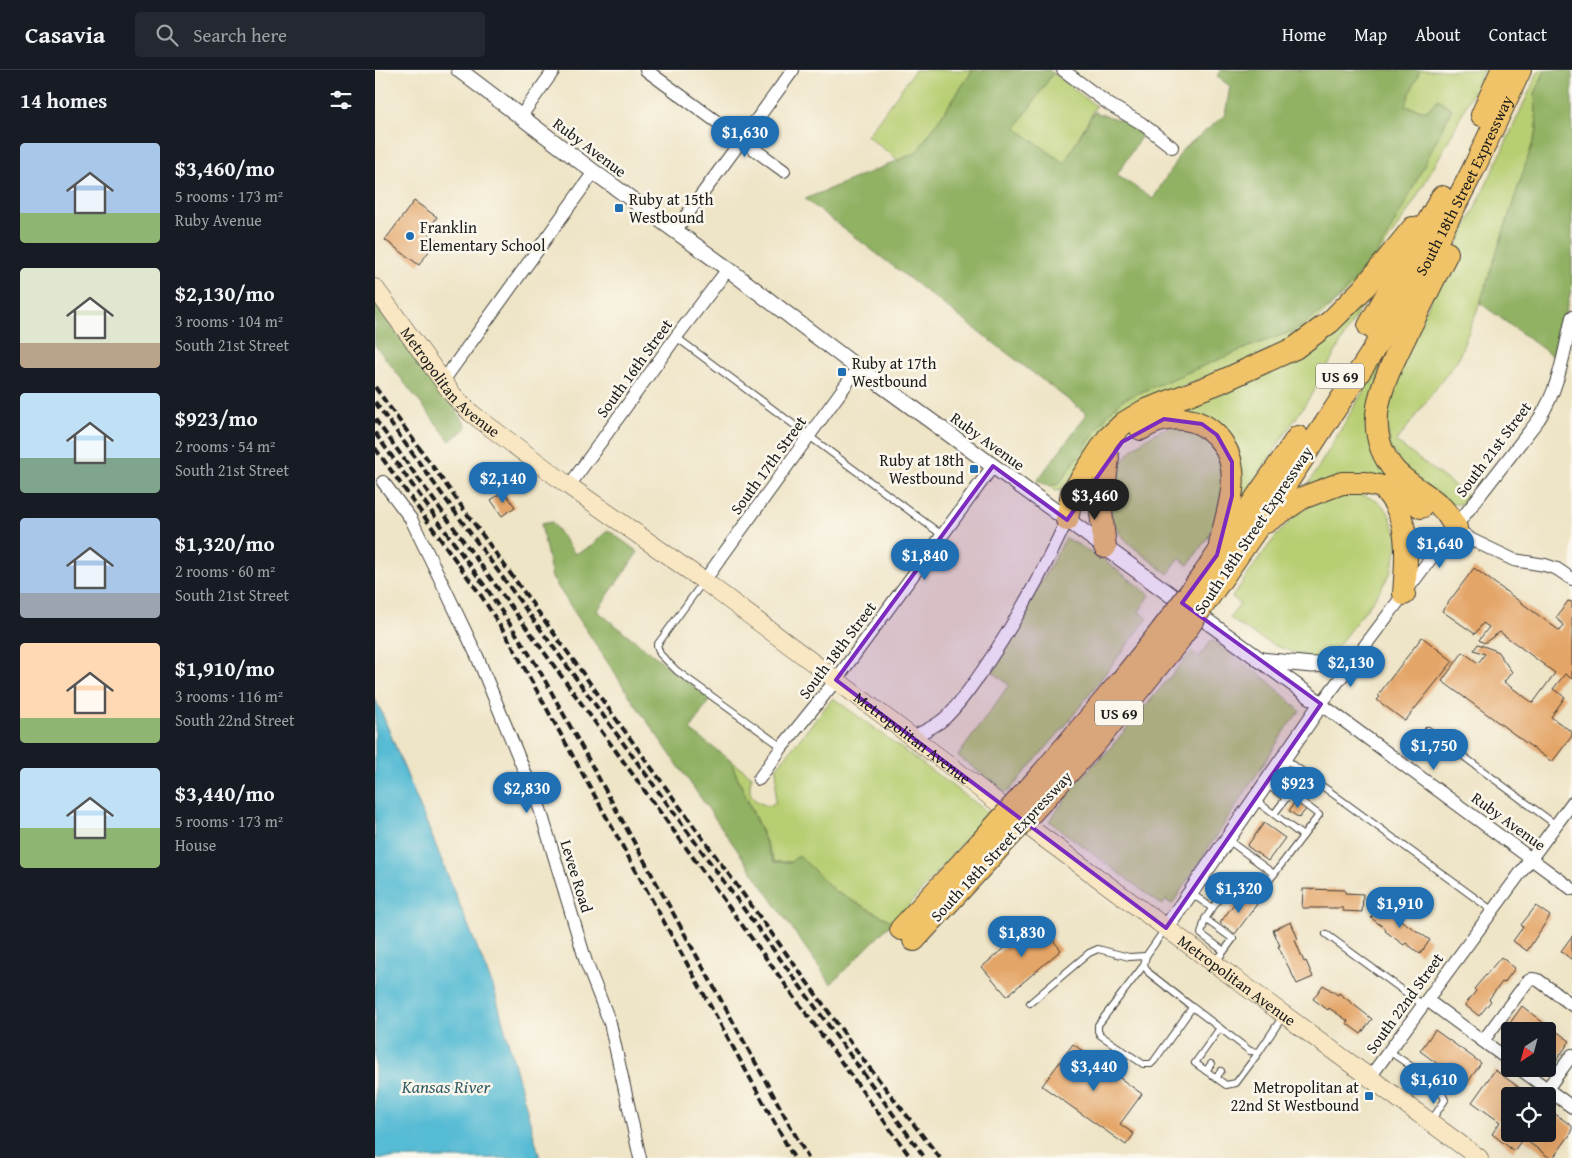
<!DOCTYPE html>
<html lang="en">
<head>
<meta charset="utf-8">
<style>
  body { margin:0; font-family:"Gentium Book Plus",serif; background:#242831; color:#f1f3f6; height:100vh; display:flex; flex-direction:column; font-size:19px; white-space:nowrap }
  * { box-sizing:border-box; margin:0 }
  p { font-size:16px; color:#9ea1a6 }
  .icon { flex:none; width:28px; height:28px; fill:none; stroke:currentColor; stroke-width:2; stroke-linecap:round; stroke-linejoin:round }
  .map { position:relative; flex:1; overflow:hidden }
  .sheet { display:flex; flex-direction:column; background:#171b24; width:375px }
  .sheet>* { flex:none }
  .needle { width:32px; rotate:216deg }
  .buttons { position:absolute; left:1126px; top:952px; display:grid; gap:10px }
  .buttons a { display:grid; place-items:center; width:55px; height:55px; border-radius:5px; background:#171b24; box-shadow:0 5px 20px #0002; font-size:25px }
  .price { position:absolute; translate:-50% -42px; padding:0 11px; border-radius:18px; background:#1f6fb2; color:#fff; font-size:16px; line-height:32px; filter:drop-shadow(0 1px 2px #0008) }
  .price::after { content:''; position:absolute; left:50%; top:30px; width:15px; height:11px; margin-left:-8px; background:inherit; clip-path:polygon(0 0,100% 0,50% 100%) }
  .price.on { background:#222; color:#fff }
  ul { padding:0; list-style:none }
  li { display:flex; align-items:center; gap:15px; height:125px; padding:0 20px }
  li span { display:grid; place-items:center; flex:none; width:140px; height:100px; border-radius:5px; color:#555 }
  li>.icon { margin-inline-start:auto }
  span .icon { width:60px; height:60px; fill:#fffc; stroke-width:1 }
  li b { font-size:21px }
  h2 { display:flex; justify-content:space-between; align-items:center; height:60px; padding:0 20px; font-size:21px }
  header { display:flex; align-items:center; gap:30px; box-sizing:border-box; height:70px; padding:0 25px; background:#171b24; border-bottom:1px solid #363941 }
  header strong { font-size:24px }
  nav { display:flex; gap:28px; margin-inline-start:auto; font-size:18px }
  .search { width:350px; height:45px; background:#242831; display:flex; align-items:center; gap:12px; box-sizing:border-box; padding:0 18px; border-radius:5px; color:#9ea1a6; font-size:19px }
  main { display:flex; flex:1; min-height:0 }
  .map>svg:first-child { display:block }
</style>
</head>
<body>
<header>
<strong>Casavia</strong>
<div class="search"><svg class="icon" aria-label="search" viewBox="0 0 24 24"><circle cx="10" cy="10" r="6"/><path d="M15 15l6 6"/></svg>Search here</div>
<nav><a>Home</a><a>Map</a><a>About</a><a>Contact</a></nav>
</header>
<main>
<section class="sheet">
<h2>14 homes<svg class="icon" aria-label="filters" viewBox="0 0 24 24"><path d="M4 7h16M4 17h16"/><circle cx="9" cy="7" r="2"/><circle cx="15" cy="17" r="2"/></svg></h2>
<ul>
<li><span style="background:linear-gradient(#a9c7e8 70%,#8fb573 0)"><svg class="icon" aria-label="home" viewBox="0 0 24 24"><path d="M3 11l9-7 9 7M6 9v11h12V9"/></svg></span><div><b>$3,460/mo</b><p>5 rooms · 173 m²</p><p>Ruby Avenue</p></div></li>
<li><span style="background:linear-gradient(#dfe7d0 75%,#b9a48a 0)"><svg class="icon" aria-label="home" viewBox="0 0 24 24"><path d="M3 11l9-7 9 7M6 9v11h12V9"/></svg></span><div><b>$2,130/mo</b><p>3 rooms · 104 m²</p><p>South 21st Street</p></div></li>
<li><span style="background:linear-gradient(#bfe0f5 65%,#7fa58c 0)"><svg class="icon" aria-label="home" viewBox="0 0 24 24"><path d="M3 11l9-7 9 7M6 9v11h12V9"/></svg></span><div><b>$923/mo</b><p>2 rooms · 54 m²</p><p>South 21st Street</p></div></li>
<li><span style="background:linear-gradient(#a9c7e8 75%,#9aa5b1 0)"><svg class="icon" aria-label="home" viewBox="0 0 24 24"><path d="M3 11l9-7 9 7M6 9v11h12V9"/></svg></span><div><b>$1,320/mo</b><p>2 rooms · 60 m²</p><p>South 21st Street</p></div></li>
<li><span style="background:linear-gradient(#ffd9b3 75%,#8fb573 0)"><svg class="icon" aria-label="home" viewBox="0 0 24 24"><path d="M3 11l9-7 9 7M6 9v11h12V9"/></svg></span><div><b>$1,910/mo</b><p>3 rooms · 116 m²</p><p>South 22nd Street</p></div></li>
<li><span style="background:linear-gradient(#bfe0f5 60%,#8fb573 0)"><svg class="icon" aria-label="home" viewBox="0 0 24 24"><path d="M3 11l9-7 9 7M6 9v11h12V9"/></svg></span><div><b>$3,440/mo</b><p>5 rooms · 173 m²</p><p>House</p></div></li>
</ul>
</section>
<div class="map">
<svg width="1197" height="1088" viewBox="0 0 1197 1088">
  <rect width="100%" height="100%" fill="#fbf7ec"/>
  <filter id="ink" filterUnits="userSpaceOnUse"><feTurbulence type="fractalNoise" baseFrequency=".02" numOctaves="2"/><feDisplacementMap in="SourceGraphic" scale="10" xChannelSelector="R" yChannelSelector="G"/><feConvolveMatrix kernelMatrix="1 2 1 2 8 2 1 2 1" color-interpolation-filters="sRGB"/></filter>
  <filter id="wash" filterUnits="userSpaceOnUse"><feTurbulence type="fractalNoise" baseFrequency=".0096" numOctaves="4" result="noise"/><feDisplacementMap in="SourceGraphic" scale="20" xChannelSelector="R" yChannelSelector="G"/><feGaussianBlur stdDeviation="1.12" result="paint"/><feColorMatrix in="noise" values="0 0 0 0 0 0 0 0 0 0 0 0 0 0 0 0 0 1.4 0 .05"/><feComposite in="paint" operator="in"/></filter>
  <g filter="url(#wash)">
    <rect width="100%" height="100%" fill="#eee4c6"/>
    <!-- green -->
    <g fill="#b7ce72" stroke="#6a7547">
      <polygon points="540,0 598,0 541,83 523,90 492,66"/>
      <polygon points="1045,0 1109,0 1075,68 1037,135 989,206 932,259 890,283 754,338 692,414 686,420 681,421 674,416 684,414 734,343 747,330 876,276 921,260 1077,39 1063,29 1052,41 1029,36"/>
      <polygon points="1164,0 1170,0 1160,24 1162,60 1105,233 1083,289 1021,372 1096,428 1089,434 1075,434 1033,404 1014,376 1011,359 1016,313 1122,92"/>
      <polygon points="678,3 721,36 689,94 640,58"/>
      <polygon points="989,231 939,321 867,429 864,400 800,340"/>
      <polygon points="1008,288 1003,311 1022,410 933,415"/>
      <path d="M796,356L824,362L842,381L849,410L842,446L837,457L833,467L813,495L804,488L793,504C778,492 748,472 739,455C734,445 736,436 738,425C739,418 739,409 742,402C752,379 773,365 796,356Z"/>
      <path d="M974,423L990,426L999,429L1007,435L1013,442L1023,466L1020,487L1015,504L1002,525L958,582L952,586L938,590L937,587C906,581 880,567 855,548L865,533L857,527C881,495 912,440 951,427C958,424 967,424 974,423Z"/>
      <polygon points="691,468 725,487 775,525 764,542 773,548 689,657 632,723 583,686 634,615 616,600"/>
      <polygon points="837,570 892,610 925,641 915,653 797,834 791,830 787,835 674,751 690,730 686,726 731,683 817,581 824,587"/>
      <path d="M458,628L613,742L531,839L518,852L461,822L424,786L416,792H400L355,690L377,706C372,722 375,731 393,736L400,733L402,697Z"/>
    </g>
    <!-- forest -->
    <g fill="#91b164" stroke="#566640">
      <polygon points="598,0 674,0 678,3 641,58 689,93 719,42 748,51 767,65 742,105 778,129 808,79 850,45 855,16 842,7 845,0 1045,0 1030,36 1052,41 1063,29 1077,39 1028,138 1000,187 960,232 921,260 876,276 747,330 734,343 684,414 674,416 662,411 712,344 430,129 541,83"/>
      <polygon points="1170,0 1197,0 1197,216 1179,287 1105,233 1162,60 1160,24"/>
      <polygon points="0,235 80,338 92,357 75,371 0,275"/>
      <polygon points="177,452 200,484 215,477 233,460 263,482 222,541 335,629 315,660 355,690 399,792 416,792 424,785 461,822 518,852 456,914 260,634 177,508 166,454"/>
    </g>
    <!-- water -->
    <polygon fill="#56bbd4" stroke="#396c78" points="0,629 6,641 119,919 165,1088 0,1088"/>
    <g id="blocks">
      <!-- building -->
      <g fill="#e4a568">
        <polygon points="39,131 62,147 52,162 62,170 44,195 10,170"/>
        <polygon points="129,421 140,437 127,446 116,430"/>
        <polygon points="1099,498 1185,561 1189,555 1181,548 1193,531 1197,532 1197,609 1190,604 1178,619 1190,627 1176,647 1197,662 1197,666 1177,692 1067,611 1088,582 1103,593 1110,584 1099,580 1103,574 1122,581 1137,602 1129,612 1158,633 1180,603 1125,562 1109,573 1104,570 1114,557 1108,553 1100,564 1067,541"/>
        <polygon points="1047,567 1078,591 1030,651 1002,630 1005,627 1003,625"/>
        <polygon points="921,730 932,738 924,748 914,741"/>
        <polygon points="889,753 910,768 893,791 872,776"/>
        <polygon points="928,819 970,820 970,823 988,824 987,842 968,841 968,838 927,838"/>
        <polygon points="867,823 882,834 860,864 845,853"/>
        <polygon points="1007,834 1022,845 1021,847 1055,870 1045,884 1031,873 1029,875 1010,861 1011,859 996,848"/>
        <polygon points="1161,836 1175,846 1152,881 1138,871 1148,857 1146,855"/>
        <polygon points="661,850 686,880 632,926 607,897"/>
        <polygon points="916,852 923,869 920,870 929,892 931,891 938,907 922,914 903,876 905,876 898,860"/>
        <polygon points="1197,866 1197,890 1186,881"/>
        <polygon points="1126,887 1140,898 1129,913 1127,912 1114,929 1116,931 1104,946 1090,935 1101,921 1099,919"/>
        <polygon points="948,915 963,925 964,923 997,949 986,964 971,953 973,951 954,938 953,940 938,929"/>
        <polygon points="1147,936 1180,962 1181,961 1195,971 1181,991 1172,985 1172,961 1139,961 1133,956"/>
        <polygon points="1060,960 1106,993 1091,1015 1045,981"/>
        <polygon points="698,974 767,1024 745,1054 759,1064 751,1075 667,1016"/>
        <polygon points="1120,1000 1156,1026 1135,1026 1135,1064 1172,1064 1172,1038 1197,1056 1197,1062 1178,1088 1175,1088 1148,1068 1139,1081 1117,1064 1125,1052 1097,1032"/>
      </g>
    </g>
  </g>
  <g filter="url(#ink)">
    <use href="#blocks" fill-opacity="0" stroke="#3c3a36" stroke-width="1"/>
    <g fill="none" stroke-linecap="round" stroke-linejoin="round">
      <!-- service casing -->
      <g stroke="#3c3a36" stroke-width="8">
        <g id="service">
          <polyline points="301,267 567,465"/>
          <polyline points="328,512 282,575 285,584 302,601 407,677"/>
          <polyline points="1053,660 1181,755"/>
          <polyline points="909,688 1118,841"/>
          <polyline points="891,714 911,728"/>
          <polyline points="880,730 928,766 899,804"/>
          <polyline points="899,744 915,723 944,745 928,766"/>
          <polyline points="827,807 848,823"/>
          <polyline points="816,823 837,838"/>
          <polyline points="830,849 826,864 849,881"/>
          <polyline points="951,864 1048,935"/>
          <polyline points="840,893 858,869 830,849 859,807 883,825 899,804 853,770"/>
          <polyline points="769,895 723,955 723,961 725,965 768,994 776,994 779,991 816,939 816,936 774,903 769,895 771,886 790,859"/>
          <polyline points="655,933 714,883 723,879 754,887 771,886"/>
          <polyline points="816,936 875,981 884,982 908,946"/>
          <polyline points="845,958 820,993 851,1015 861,1013 884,982"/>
          <polyline points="1014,981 1063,1015 1070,1030 1056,1051"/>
          <polyline points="831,1001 836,994"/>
          <polyline points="841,1008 846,1001"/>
        </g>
      </g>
      <!-- minor casing -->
      <g stroke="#3c3a36" stroke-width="14">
        <g id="minor">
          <polyline points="271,0 409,101"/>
          <polyline points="688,0 735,35 766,53 797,77"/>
          <polyline points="146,46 179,0"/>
          <polyline points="300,161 418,0"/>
          <path d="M1197,247C1189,282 1184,319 1164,349L1050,496L946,634L1197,819"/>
          <polyline points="68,311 219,102"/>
          <polyline points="8,412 36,449 73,525 102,586 165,739 211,892 235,953 265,1088"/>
          <polyline points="194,416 301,267 353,199"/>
          <polyline points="1081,458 1097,470 1139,490 1170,495 1182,499 1197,509"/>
          <polyline points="329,511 483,298"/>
          <path d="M537,667C548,662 560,657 570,648C585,634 596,617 608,600C640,553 668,502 692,450"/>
          <polyline points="384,709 407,677 461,610 618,396"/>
          <polyline points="1052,930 1135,991"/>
          <polyline points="1108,971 1152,912 1157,909 1163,910 1197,935"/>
          <polyline points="1145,999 1197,1037"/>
          <polyline points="995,1007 1197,733"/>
          <polyline points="1172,1019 1197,985"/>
        </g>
      </g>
      <!-- tertiary casing -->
      <g stroke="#3c3a36" stroke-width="17">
        <g id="tertiary">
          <polyline points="84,0 219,102 353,199 483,298 946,634 791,858"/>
          <polyline points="885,590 937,595 950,594 983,586"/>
        </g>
      </g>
      <!-- secondary casing -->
      <g stroke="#3c3a36" stroke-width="19">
        <g id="secondary">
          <path id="s1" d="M0,218L78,325L96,343L194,416L329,511L573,694L666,766L1104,1088"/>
        </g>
      </g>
      <!-- motorway casing -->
      <g stroke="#3c3a36" stroke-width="24">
        <g id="motorway">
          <polyline points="1107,45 1127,0"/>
          <path d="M1072,183C1059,208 1047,234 1034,259C1013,303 981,355 1020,401C1034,416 1054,424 1068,439C1073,444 1077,452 1081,458"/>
          <polyline points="994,256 1067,127"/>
          <path d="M766,359C782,349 800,346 818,351C831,355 840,362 848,374C868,405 852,441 845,475"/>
          <path d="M1008,417C1012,423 1018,429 1021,436C1035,462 1031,495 1029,524"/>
          <polyline points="692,450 697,423 733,368 749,353 769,341 843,313 920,278 955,252 988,219 1038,158"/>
          <polyline points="891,452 927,428 967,413 990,413 1008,417 1027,424 1046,437"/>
          <polyline points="730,477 726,442 733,388"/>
          <polyline points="829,504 923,367"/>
          <path id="s2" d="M843,514L882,458L996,284L1050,194L1098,100L1145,0"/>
          <polyline points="667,704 747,610 787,560"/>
          <polyline points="682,715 721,672 804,570"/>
          <polyline points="526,859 606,772"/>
          <polyline points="539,870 620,782"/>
        </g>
      </g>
      <!-- service -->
      <use href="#service" stroke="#fff" stroke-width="6"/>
      <!-- minor -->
      <use href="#minor" stroke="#fff" stroke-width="12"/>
      <!-- tertiary -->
      <use href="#tertiary" stroke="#fff" stroke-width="15"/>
      <!-- secondary -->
      <use href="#secondary" stroke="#f9e7c3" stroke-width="18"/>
      <!-- motorway -->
      <use href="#motorway" stroke="#f1c369" stroke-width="22"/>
      <!-- rail -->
      <g stroke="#1c1c1c" stroke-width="4" stroke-dasharray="8 4" stroke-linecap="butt">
        <polyline points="0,317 490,992 565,1088"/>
        <polyline points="0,332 550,1088"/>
        <polyline points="0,349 536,1088"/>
        <polyline points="0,363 114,522 162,596 433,1088"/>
        <polyline points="0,378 107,527 134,570 419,1088"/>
      </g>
      <!-- motorway-bridge casing -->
      <g stroke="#3c3a36" stroke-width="24" stroke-linecap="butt">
        <g id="motorway-bridge">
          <polyline points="787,560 829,504"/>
          <polyline points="804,570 843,514"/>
          <polyline points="606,772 667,704"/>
          <polyline points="620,782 682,715"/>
        </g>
      </g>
      <!-- motorway-bridge -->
      <use href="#motorway-bridge" stroke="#f1c369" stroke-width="22"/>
    </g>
  </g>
  <!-- marked area -->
  <path fill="#7b2cbf" fill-opacity="0.2" stroke="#7b2cbf" stroke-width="4" stroke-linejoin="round" d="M789,349L827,354L842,365L857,392V426L842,485L807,533L946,634L791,858L461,610L618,396L692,450L747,372Z"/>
  <!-- markers -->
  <g fill="#1f6fb2" stroke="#fbf7ec" stroke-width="2">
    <rect x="239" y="133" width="10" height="10" rx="2.5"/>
    <circle cx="35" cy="166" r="5"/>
    <rect x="462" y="297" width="10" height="10" rx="2.5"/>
    <rect x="594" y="394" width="10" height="10" rx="2.5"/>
    <rect x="989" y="1021" width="10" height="10" rx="2.5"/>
  </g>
  <g text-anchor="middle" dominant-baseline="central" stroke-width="5" stroke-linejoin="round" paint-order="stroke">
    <!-- shield labels -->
    <g fill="#fbf7ec" stroke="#5f5e5a" stroke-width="1">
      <rect x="941" y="293.5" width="48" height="25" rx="4"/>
      <rect x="720" y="630.5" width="48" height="25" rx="4"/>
    </g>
    <g font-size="15" font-weight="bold" fill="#1c1c1c">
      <text x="965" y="306">US 69</text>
      <text x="744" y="643">US 69</text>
    </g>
    <!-- street labels -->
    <g font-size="16" fill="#1c1c1c" stroke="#fbf7ec">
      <text transform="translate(215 77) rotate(37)">Ruby Avenue</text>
      <text stroke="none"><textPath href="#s2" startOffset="469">South 18th Street Expressway</textPath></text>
      <text transform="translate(259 298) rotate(-54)">South 16th Street</text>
      <text stroke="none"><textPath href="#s1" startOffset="121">Metropolitan Avenue</textPath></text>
      <text transform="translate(613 371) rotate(36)">Ruby Avenue</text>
      <text transform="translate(1118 379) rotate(-53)">South 21st Street</text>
      <text transform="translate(393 395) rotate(-54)">South 17th Street</text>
      <text transform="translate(878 460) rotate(-56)">South 18th Street Expressway</text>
      <text transform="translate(462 580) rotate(-53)">South 18th Street</text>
      <text stroke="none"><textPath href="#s1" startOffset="706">Metropolitan Avenue</textPath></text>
      <text transform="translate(1134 751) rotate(36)">Ruby Avenue</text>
      <text transform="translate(626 776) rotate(-47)">South 18th Street Expressway</text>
      <text transform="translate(202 806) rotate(73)">Levee Road</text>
      <text stroke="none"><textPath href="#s1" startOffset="1111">Metropolitan Avenue</textPath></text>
      <text transform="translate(1029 933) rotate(-54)">South 22nd Street</text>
    </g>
    <!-- poi labels -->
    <g font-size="16" fill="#1c1c1c" stroke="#fbf7ec" text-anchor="start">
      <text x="254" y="129">Ruby at 15th<tspan x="254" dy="18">Westbound</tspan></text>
      <text x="45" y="157">Franklin<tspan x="45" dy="18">Elementary School</tspan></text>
      <text x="477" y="293">Ruby at 17th<tspan x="477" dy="18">Westbound</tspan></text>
      <text x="589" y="390" text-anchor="end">Ruby at 18th<tspan x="589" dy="18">Westbound</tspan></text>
      <text x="984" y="1017" text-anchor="end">Metropolitan at<tspan x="984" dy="18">22nd St Westbound</tspan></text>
    </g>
    <!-- water labels -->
    <g font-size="18" font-style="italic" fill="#335c66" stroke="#fbf7ec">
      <text x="71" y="1016">Kansas River</text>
    </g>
  </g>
</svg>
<div class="buttons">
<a><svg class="needle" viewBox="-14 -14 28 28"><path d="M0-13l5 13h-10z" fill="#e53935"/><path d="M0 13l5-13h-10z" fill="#9ea1a6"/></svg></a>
<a><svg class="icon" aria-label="locate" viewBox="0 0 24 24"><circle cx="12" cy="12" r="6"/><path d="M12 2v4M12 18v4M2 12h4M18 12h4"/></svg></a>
</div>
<b class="price" style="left:370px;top:88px">$1,630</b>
<b class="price" style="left:128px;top:434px">$2,140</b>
<b class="price on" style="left:720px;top:451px">$3,460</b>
<b class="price" style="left:1065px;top:499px">$1,640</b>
<b class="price" style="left:550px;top:511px">$1,840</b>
<b class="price" style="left:976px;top:618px">$2,130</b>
<b class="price" style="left:1059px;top:701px">$1,750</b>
<b class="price" style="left:923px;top:739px">$923</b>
<b class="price" style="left:152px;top:744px">$2,830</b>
<b class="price" style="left:864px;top:844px">$1,320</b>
<b class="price" style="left:1025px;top:859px">$1,910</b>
<b class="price" style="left:647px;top:888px">$1,830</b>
<b class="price" style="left:719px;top:1022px">$3,440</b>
<b class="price" style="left:1059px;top:1035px">$1,610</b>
</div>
</main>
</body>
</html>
